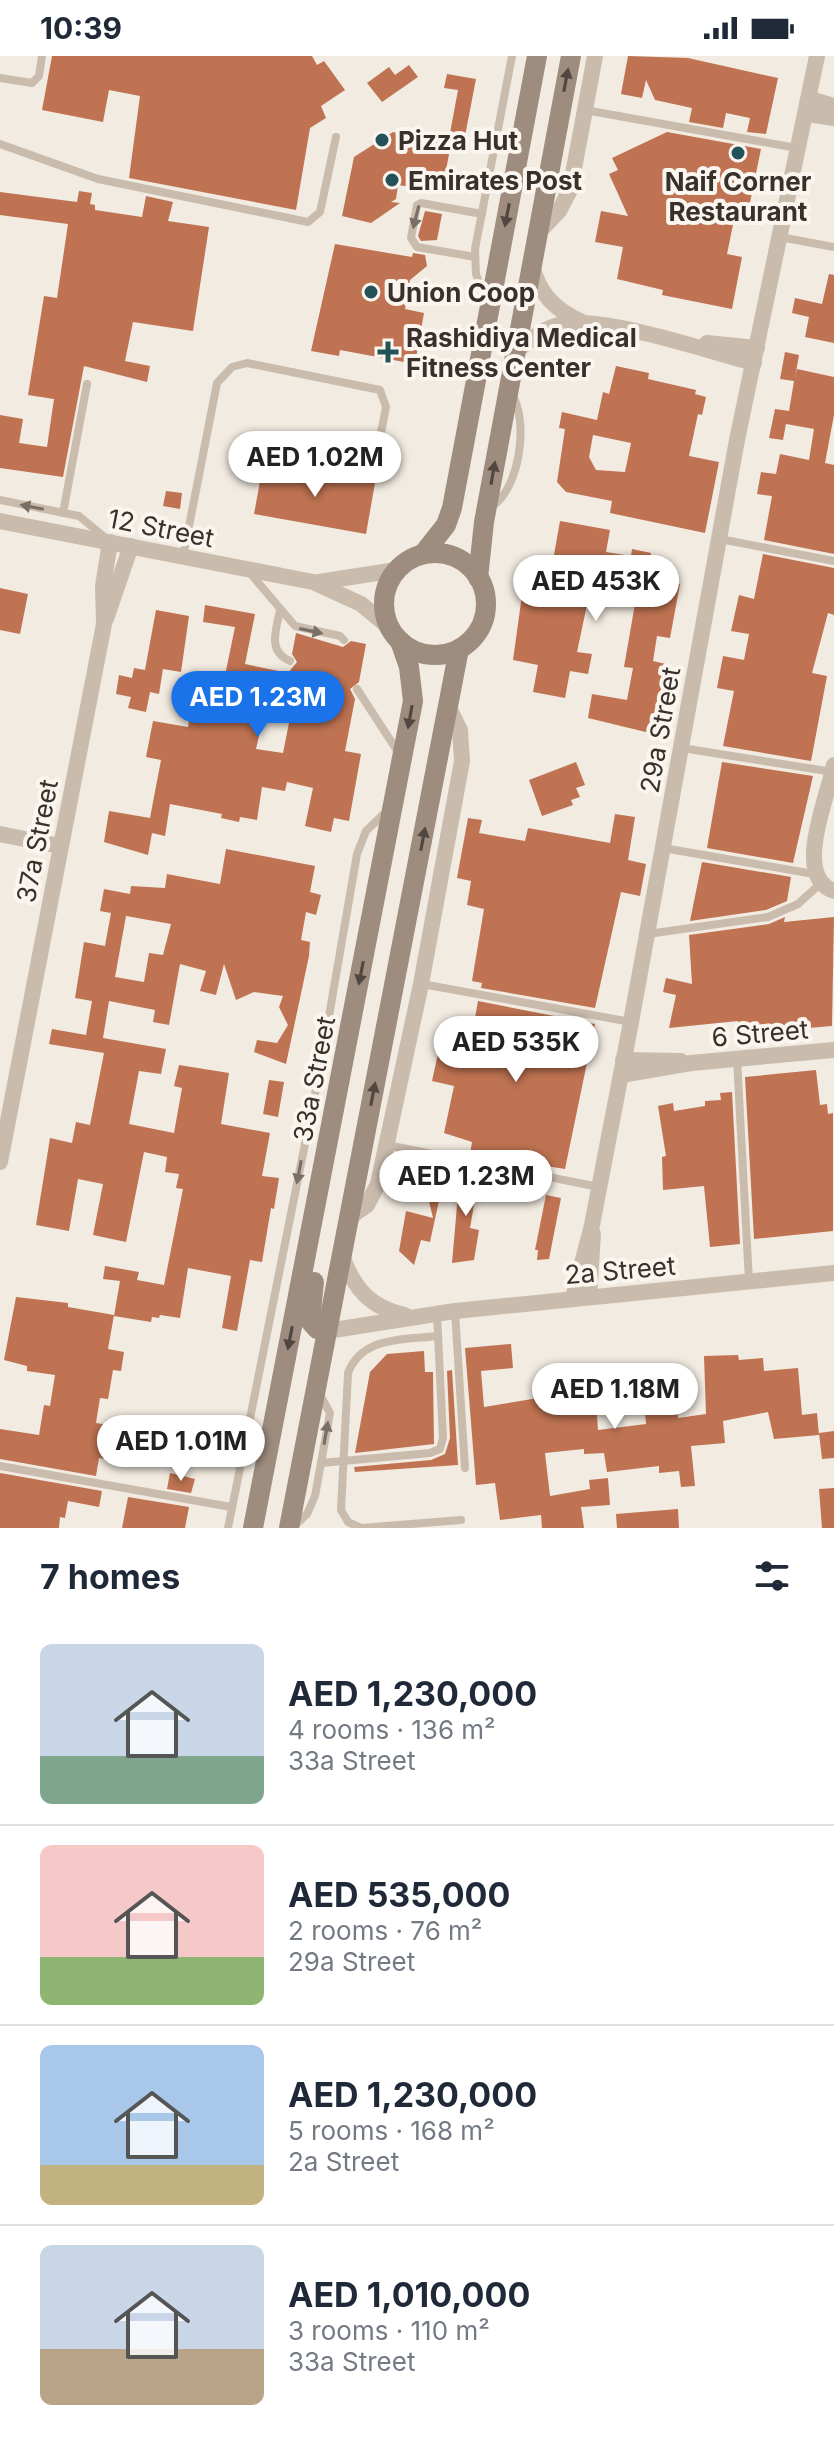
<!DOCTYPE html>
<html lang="en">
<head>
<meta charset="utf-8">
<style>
  body { margin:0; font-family:Inter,sans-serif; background:#f2f2f3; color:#1f2937; height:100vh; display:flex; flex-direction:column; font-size:30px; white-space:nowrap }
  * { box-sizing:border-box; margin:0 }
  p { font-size:26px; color:#747a83 }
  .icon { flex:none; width:44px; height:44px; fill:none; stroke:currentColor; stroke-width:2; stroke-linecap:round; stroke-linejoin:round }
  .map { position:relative; height:1472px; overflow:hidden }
  .drawer { display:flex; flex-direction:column; background:#fff; flex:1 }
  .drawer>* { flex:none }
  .price { position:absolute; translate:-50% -68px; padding:0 18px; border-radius:28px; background:#fff; color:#222; font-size:26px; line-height:52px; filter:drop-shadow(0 2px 4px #0008) }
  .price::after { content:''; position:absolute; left:50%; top:48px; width:24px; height:18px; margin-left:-12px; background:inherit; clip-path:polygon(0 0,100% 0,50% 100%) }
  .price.active { background:#1a73e8; color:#fff }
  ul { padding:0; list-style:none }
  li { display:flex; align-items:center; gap:24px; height:200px; padding:0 40px }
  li+li { border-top:2px solid #e0e1e3 }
  li span { display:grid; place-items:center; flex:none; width:224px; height:160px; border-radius:12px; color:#555 }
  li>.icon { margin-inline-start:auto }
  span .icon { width:96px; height:96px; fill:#fffc; stroke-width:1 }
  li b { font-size:34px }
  h2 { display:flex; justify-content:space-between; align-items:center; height:96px; padding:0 40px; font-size:34px }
  .status { display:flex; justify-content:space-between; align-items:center; height:56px; padding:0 40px; background:#fff; direction:ltr }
  .status svg { height:22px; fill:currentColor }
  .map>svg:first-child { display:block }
</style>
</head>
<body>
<div class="status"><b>10:39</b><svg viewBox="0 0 49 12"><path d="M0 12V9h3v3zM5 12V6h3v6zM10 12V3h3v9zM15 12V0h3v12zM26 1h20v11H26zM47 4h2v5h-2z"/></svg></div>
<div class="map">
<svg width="834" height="1472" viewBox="0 0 834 1472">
  <rect width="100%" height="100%" fill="#f2ebe1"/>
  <!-- building -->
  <g fill="#bf7352" fill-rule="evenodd">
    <polygon points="52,0 312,0 317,9 324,5 345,34 321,50 326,62 310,72 296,154 129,122 140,40 109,34 103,66 42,54"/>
    <polygon points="628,0 688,2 778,22 766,78 747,76 750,62 726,57 723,72 689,66 692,52 655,44 646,24 642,42 621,38"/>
    <polygon points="409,9 418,21 382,46 367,27 389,11 395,19"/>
    <polygon points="447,18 476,23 465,80 450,77 458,34 444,32"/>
    <polygon points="393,76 451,88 445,119 418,132 398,129 396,143 391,146 400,147 371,167 342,160 354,101"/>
    <polygon points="667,76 761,93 746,166 734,164 727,198 742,201 732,253 662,239 663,234 617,223 623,191 595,186 601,155 628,160 609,118 618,114 612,102"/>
    <polygon points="79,135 92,137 90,148 95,149 95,154 142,161 146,140 173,146 168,165 209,171 193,275 133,266 125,305 150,310 147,326 84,310 63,421 0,412 0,359 23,363 19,387 47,391 54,343 28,339 44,240 57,242 68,168 0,159 0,136 77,146"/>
    <polygon points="425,155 442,158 437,184 421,185 418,180"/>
    <polygon points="335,188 412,201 413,197 425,199 427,210 410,224 405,253 424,257 415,308 340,294 339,300 311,295"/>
    <polygon points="829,218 834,219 834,287 805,281 809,261 792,257 795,242 822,248"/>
    <polygon points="785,296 799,299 795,322 797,313 834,321 834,359 825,407 834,409 834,498 764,484 772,440 757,438 761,416 776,418 780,398 809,404 814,373 786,368 783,384 769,382 775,353 789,355 794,325 780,323"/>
    <path d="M616,310L649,317L648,323L696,334L695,338L706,341L702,359L698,358L689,400L719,406L705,477L610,457L612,445L566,436L557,426L565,373L559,372L562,356L597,364L603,336L609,338ZM593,379L631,387L625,416L596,414L589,401Z"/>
    <polygon points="263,409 375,427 366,478 254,458"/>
    <polygon points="166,435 182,437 180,453 163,450"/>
    <polygon points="560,465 610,474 606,496 631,500 632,493 651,497 649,523 680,528 670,582 657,580 653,605 666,608 654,678 588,662 592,638 627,644 633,612 624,611 636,542 600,535 597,546 588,544 577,596 592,598 588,618 570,615 565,642 533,636 538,609 513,604 523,532 538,535 543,508 552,510"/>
    <polygon points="763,498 834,512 834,559 828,557 812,617 827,620 811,705 723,690 734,635 717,632 723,600 744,604 749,578 731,575 739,539 754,543"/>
    <polygon points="0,532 28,538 20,578 0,574"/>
    <path d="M205,549L255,558L245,608L288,617L297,606L292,598L296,577L343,591L351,585L366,588L359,626L350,633L355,643L345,695L361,698L349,765L334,762L331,776L305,770L313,732L287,726L285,735L262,731L257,764L240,761L239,766L221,762L222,758L170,748L165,780L152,777L148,799L104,786L109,755L150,762L161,704L146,701L153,665L188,671L190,659L210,663L215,638L221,639L235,571L203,566ZM263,662L289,667L283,697L256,693Z"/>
    <polygon points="156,554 189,560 181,616 163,613 159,638 150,636 146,656 128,652 131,641 116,638 119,619 132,622 134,612 145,614"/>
    <polygon points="576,706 585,729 576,732 580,741 571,744 573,749 542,760 529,724"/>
    <polygon points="722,706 813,720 793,807 707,792"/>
    <polygon points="615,758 635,761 628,804 646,808 640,840 621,836 595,952 481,932 482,927 472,925 484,853 467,849 471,825 457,822 468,762 482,764 479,777 525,785 528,772 610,787"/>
    <path d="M226,793L315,810L310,836L321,839L316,859L306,856L301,884L310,886L309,900L286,1008L254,996L257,984L277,987L288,969L279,951L283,940L254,936L236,944L224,908L216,939L200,935L206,915L180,908L169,969L153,966L155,954L109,945L103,982L166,993L161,1018L139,1015L129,1068L174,1077L182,1032L174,1030L179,1009L229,1017L221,1068L270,1077L262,1120L279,1122L274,1153L271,1152L262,1206L250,1204L237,1275L222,1272L231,1220L188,1212L180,1262L160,1259L159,1262L152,1261L151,1266L114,1260L120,1225L103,1223L105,1210L139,1216L137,1224L164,1229L183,1133L176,1132L179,1118L165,1116L167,1101L144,1096L126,1186L93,1179L103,1128L78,1123L69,1175L36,1169L50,1082L72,1087L76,1066L90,1069L104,997L49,988L52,973L86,979L92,945L75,942L84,886L105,890L111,857L100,855L104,833L130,838L131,830L165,832L167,818L220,828ZM126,860L171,868L163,899L149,897L144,926L115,921Z"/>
    <polygon points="702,806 791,821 787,845 766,854 690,865"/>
    <polygon points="785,861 784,866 834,861 832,970 739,978 738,965 669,972 676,939 663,936 666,922 692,928 689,879 769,868"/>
    <polygon points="478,945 595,968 565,1113 470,1098 472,1086 444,1077 454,1030 432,1025 442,979 471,985"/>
    <polygon points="816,1014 820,1049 827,1048 828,1058 833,1057 833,1175 754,1183 745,1021"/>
    <polygon points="269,1024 284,1026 278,1061 263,1058"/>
    <polygon points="732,1036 740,1188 710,1191 704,1130 663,1134 662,1101 666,1100 658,1050 673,1047 674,1055 705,1050 705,1045 721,1044 720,1037"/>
    <polygon points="442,1107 447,1108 430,1186 421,1184 414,1209 399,1195 406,1155 433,1162 427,1137 429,1123"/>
    <polygon points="467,1112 480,1114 470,1172 479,1174 474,1204 452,1207 460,1115 466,1116"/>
    <polygon points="546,1139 561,1142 549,1203 537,1204 538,1194 535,1194"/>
    <polygon points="16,1241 68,1247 68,1251 114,1259 108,1293 124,1296 121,1315 113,1314 108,1343 100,1342 96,1367 120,1371 121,1362 152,1367 145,1409 99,1402 96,1420 0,1403 0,1373 39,1379 44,1349 50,1350 55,1319 27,1315 27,1310 4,1304"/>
    <polygon points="511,1288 513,1312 481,1315 484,1351 550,1340 550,1349 582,1346 581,1332 595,1331 598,1374 646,1368 642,1320 675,1318 678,1362 706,1358 704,1300 738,1299 739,1304 763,1302 764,1315 798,1312 802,1359 817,1357 819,1379 774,1383 768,1356 723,1365 725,1387 691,1390 695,1430 681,1431 679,1415 659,1417 659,1410 607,1416 604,1397 584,1398 584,1393 545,1397 550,1440 590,1433 589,1424 608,1422 610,1449 581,1451 584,1472 542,1472 541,1459 500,1464 495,1427 476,1429 465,1292"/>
    <polygon points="424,1295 425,1316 433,1316 434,1388 355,1397 370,1316 387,1298"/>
    <polygon points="452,1314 458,1409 355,1416 354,1411 431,1404 445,1398 450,1382 447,1315"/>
    <polygon points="834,1375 834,1402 822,1403 819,1377"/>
    <polygon points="0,1417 102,1435 99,1451 68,1445 65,1462 60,1461 59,1472 0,1472"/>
    <polygon points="170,1417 195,1423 191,1437 167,1433"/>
    <polygon points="834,1432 834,1472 822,1472 819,1433"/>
    <polygon points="128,1441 189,1451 185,1472 122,1472"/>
    <polygon points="678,1453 679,1472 617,1472 616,1458"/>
  </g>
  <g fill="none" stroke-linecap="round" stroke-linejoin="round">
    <!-- lane -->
    <g stroke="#cabcad" stroke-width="8">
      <polyline points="0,22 32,27 39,20 42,0"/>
      <polyline points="585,54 797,92"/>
      <polyline points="0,88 98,123 308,166 320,156 336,81"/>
      <polyline points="780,181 834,191"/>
      <polyline points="475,201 417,191 411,182 417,149 421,147 482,158"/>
      <polyline points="486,246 476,218 475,193 512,0"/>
      <polyline points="0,444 79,460 107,483"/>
      <path d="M490,452C520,434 529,366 512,338"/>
      <polyline points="63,457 87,328"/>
      <polyline points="720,483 834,505"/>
      <polyline points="183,501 217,327 232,311 247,307 380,334 386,351 374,413"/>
      <polyline points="250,517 295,570 340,580 344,584"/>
      <path d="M280,554C276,575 267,595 290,605"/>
      <polyline points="357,633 400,699"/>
      <polyline points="682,692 833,716"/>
      <polyline points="663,792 814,818"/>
      <polyline points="648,878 768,861 798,848 820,828"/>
      <polyline points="422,928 631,966"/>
      <polyline points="737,1003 749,1225"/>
      <polyline points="387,1089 599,1131"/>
      <polyline points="455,1256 465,1412"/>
      <path d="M438,1280C404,1284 362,1280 348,1317L341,1454L348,1466L361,1472L461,1464"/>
      <polyline points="321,1407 430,1397 440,1393 443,1382 437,1258"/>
      <polyline points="0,1410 231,1451"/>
      <polyline points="293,1471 307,1458 315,1440 330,1357 319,1337"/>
      <polyline points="228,1472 319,1018 357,798 366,775 387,755"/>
    </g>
    <!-- street -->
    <g stroke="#cabcad" stroke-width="16">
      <polyline points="810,43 834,50"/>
      <polyline points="807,58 834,62"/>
      <polyline points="537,178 559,155 570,134 595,0"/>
      <path d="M532,208C538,237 555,254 582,266"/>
      <polyline points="707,287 757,292"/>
      <path d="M516,296C530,283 545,271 564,268C609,261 707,295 754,307"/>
      <polyline points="0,465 313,526 361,548 390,572"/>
      <polyline points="319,526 396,514"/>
      <polyline points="106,563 131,490"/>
      <path d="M834,709C828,741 792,821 834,835"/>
      <polyline points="0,778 60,790"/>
      <polyline points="623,1004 681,1005"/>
      <polyline points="621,1019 691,1007 834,994"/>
      <polyline points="0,1106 104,568 103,530 110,486"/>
      <polyline points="350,1161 367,1149 378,1128 421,928 462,705 460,674 448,650"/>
      <path d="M342,1200C354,1232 370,1252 405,1259"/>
      <polyline points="589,1241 593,1178"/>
      <polyline points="573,1242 592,1169 631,966 737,384 817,0"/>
      <polyline points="327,1275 455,1255 834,1217"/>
    </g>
    <!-- secondary -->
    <g stroke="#9e8c7e" stroke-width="20">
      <circle cx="435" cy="548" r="51"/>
      <polyline points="423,498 446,469 452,452 537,0"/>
      <polyline points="478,522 484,466 571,0"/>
      <polyline points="314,1226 310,1265 317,1273 327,1275"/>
      <polyline points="253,1472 413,645 409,611 400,585"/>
      <polyline points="289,1472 459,593"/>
    </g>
  </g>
  <!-- one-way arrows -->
  <defs><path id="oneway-solid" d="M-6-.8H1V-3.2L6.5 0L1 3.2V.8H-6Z" transform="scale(2)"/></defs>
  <g fill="#524740">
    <use href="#oneway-solid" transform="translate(566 24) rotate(-79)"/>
    <use href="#oneway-solid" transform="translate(507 159) rotate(101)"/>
    <use href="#oneway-solid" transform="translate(493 417) rotate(-80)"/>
    <use href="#oneway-solid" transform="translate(410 661) rotate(100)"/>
    <use href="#oneway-solid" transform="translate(423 783) rotate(-79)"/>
    <use href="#oneway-solid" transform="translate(361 917) rotate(101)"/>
    <use href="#oneway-solid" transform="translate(373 1038) rotate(-79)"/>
    <use href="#oneway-solid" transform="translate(290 1282) rotate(101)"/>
  </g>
  <g fill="#7a6f66">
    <use href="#oneway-solid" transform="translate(416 161) rotate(104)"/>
    <use href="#oneway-solid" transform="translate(32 451) rotate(-169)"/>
    <use href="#oneway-solid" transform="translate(311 575) rotate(12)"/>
    <use href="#oneway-solid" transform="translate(299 1116) rotate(101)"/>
    <use href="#oneway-solid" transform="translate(326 1377) rotate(-80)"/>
  </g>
  <!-- markers -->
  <g fill="#235259" stroke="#faf5ee" stroke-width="3">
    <circle cx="382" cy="84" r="8"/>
    <circle cx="738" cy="97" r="8"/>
    <circle cx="392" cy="124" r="8"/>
    <circle cx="371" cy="236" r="8"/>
    <path d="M384 284h8v8h8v8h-8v8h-8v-8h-8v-8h8z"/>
  </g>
  <g text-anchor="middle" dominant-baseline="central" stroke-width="8" stroke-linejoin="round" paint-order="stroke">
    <!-- poi labels -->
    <g font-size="26" font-weight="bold" fill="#39302b" stroke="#faf5ee" text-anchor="start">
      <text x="398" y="84">Pizza Hut</text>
      <text x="408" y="124">Emirates Post</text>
      <text x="738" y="125" text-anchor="middle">Naif Corner<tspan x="738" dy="30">Restaurant</tspan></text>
      <text x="387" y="236">Union Coop</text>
      <text x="406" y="281">Rashidiya Medical<tspan x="406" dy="30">Fitness Center</tspan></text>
    </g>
    <!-- street labels -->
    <g font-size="26" fill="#39302b" stroke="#faf5ee">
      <text transform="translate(161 472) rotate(11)">12 Street</text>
      <text transform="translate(660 674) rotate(-80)">29a Street</text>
      <text transform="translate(37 785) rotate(-79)">37a Street</text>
      <text transform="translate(760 977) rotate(-5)">6 Street</text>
      <text transform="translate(314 1023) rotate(-79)">33a Street</text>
      <text transform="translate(620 1214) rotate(-5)">2a Street</text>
    </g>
  </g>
</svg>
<b class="price" style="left:315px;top:443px">AED 1.02M</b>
<b class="price" style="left:596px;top:567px">AED 453K</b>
<b class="price active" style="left:258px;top:683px">AED 1.23M</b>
<b class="price" style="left:516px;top:1028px">AED 535K</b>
<b class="price" style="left:466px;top:1162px">AED 1.23M</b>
<b class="price" style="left:615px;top:1375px">AED 1.18M</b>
<b class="price" style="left:181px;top:1427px">AED 1.01M</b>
</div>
<section class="drawer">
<h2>7 homes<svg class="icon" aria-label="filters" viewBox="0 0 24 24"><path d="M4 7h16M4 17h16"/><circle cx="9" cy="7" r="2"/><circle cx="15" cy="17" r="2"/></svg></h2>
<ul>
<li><span style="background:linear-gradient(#c9d6e8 70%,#7fa58c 0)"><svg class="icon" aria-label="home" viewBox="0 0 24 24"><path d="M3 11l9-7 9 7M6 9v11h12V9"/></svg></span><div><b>AED 1,230,000</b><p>4 rooms · 136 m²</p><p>33a Street</p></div></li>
<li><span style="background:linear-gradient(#f6c9c9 70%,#8fb573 0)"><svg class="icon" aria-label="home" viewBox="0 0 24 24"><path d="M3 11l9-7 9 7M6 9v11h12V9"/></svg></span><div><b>AED 535,000</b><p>2 rooms · 76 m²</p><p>29a Street</p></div></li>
<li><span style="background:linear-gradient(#a9c7e8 75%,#c2b280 0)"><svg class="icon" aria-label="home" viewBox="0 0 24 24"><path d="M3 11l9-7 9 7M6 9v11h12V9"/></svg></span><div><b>AED 1,230,000</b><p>5 rooms · 168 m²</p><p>2a Street</p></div></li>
<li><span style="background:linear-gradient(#c9d6e8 65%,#b9a48a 0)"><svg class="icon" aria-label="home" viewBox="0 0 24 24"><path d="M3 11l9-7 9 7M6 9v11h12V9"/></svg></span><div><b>AED 1,010,000</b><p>3 rooms · 110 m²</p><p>33a Street</p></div></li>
</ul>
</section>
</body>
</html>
